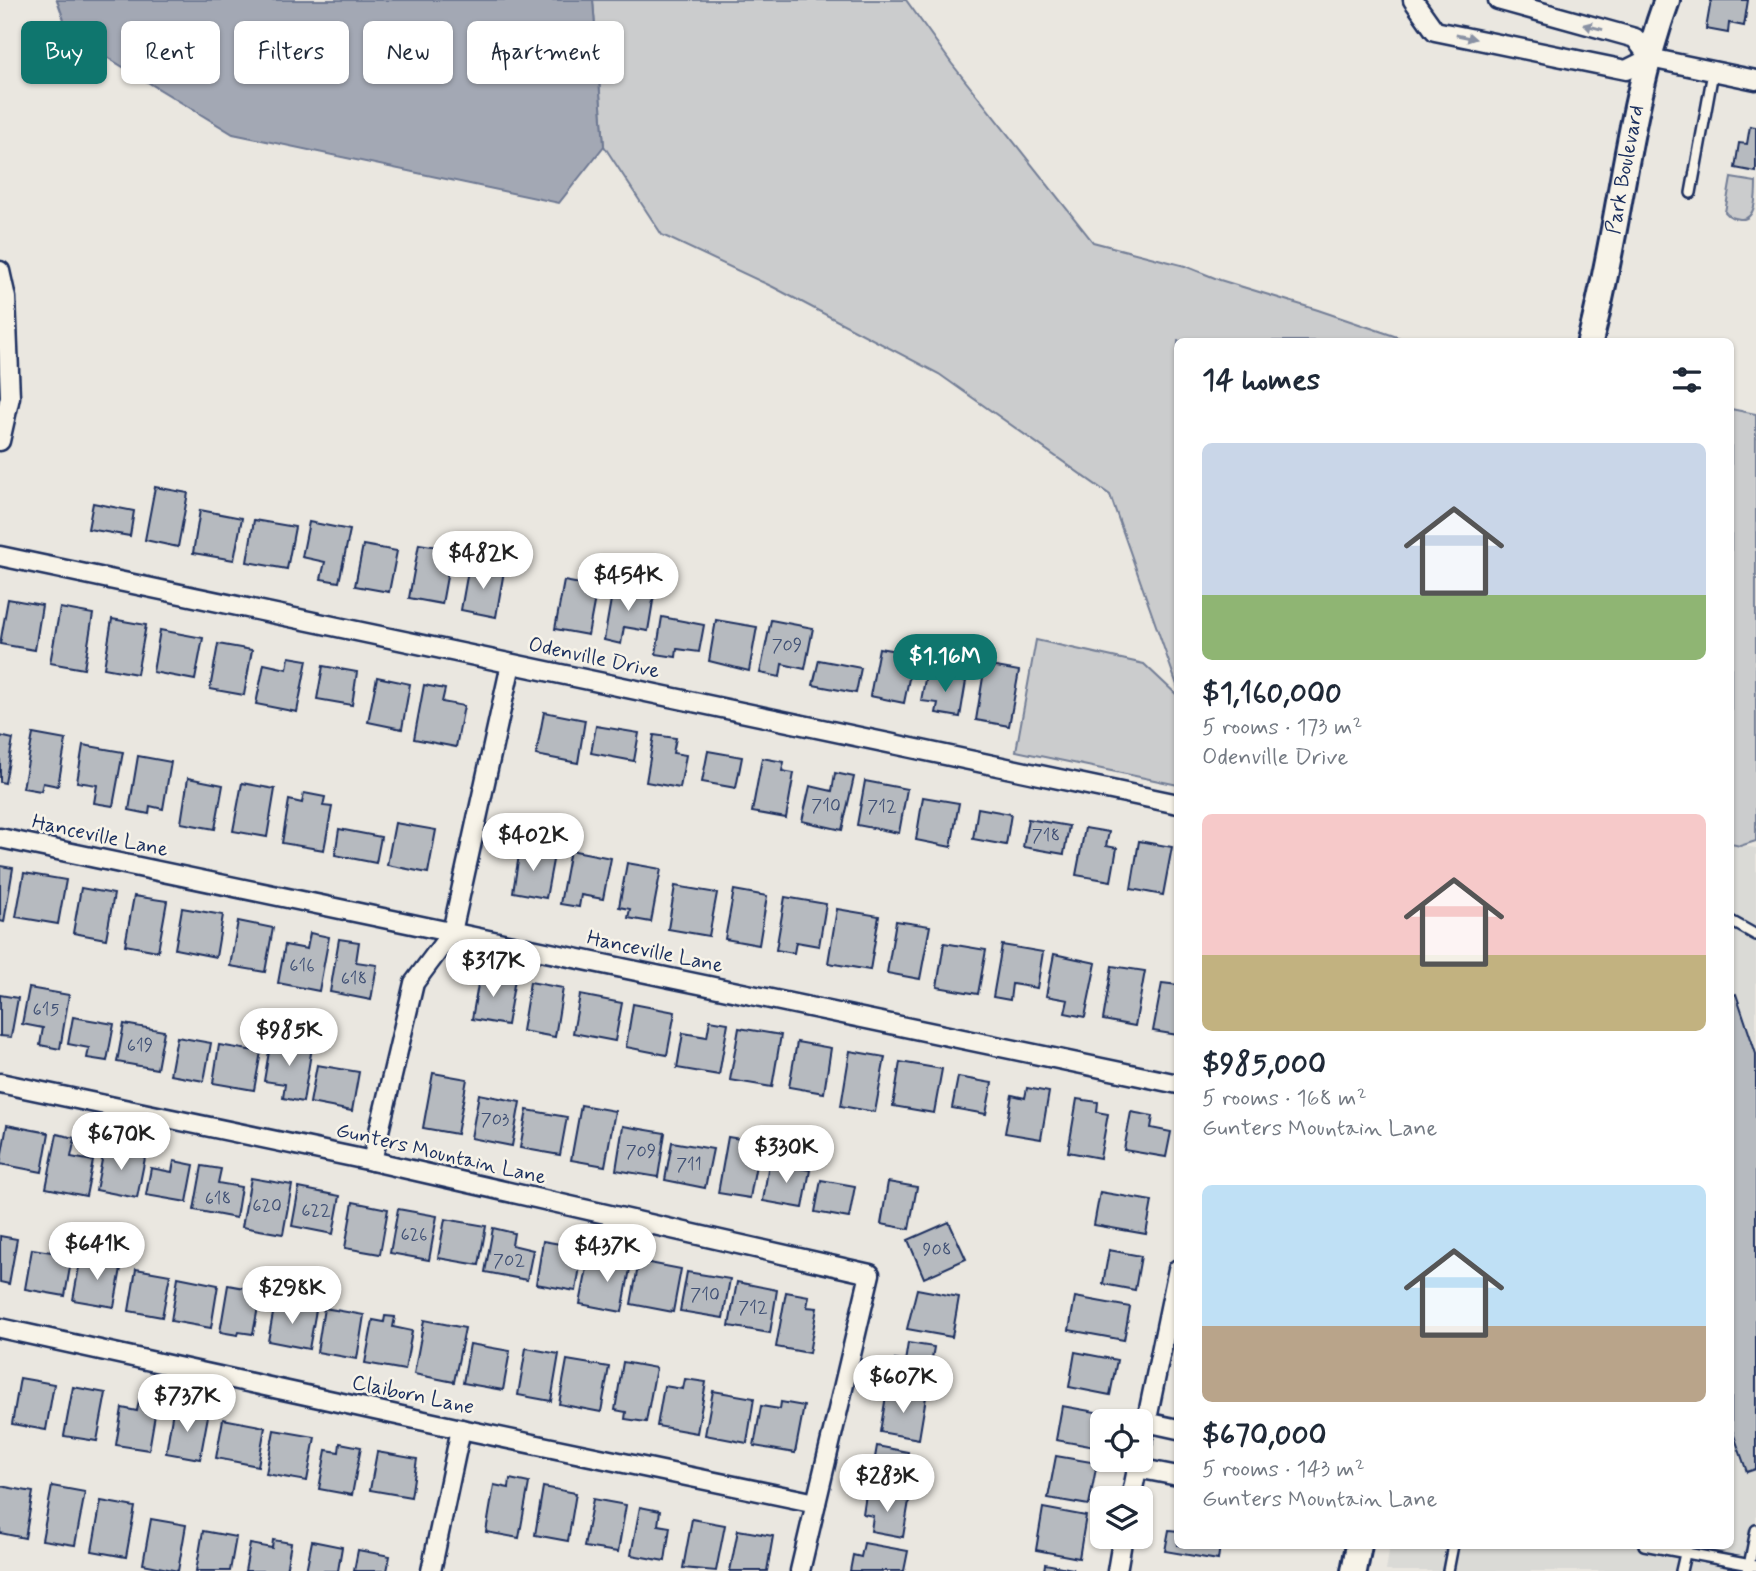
<!DOCTYPE html>
<html lang="en">
<head>
<meta charset="utf-8">
<style>
  body { margin:0; font-family:Mynerve,sans-serif; background:#f6f6f7; color:#1f2937; height:100vh; display:flex; flex-direction:column; font-size:26px; white-space:nowrap }
  * { box-sizing:border-box; margin:0 }
  p { font-size:23px; color:#747a83 }
  .icon { flex:none; width:38px; height:38px; fill:none; stroke:currentColor; stroke-width:2; stroke-linecap:round; stroke-linejoin:round }
  .map { position:relative; flex:1; overflow:hidden }
  .drawer { position:absolute; left:1174px; top:338px; width:560px; height:1211px; display:flex; flex-direction:column; background:#fff; border-radius:10px; box-shadow:0 2px 5px #0004 }
  .drawer>* { flex:none }
  .guide { position:absolute; left:21px; top:21px; width:665px; height:63px; display:flex; gap:14px }
  .fabs { position:absolute; left:1090px; top:1409px; display:grid; gap:14px }
  .fabs a { display:grid; place-items:center; width:63px; height:63px; border-radius:10px; background:#fff; box-shadow:0 2px 5px #0004; font-size:35px }
  .price { position:absolute; translate:-50% -60px; padding:0 16px; border-radius:24px; background:#fff; color:#222; font-size:23px; line-height:46px; filter:drop-shadow(0 2px 4px #0008) }
  .price::after { content:''; position:absolute; left:50%; top:42px; width:21px; height:16px; margin-left:-10px; background:inherit; clip-path:polygon(0 0,100% 0,50% 100%) }
  .price.on { background:#0f766e; color:#fff }
  ul { padding:0; list-style:none }
  li { display:grid; align-content:center; gap:14px; height:371px; padding:0 28px }
  li span { display:grid; place-items:center; height:217px; border-radius:10px; color:#555 }
  li>.icon { margin-inline-start:auto }
  span .icon { width:126px; height:126px; fill:#fffc; stroke-width:1 }
  li b { font-size:30px }
  h2 { display:flex; justify-content:space-between; align-items:center; height:84px; padding:0 28px; font-size:30px }
  .chip { padding:0 24px; border-radius:10px; background:#fff; box-shadow:0 2px 5px #0004; font-size:24px; line-height:63px }
  .chip.on { background:#0f766e; color:#fff }
  .map>svg:first-child { display:block }
</style>
</head>
<body>
<div class="map">
<svg width="1756" height="1571" viewBox="0 0 1756 1571">
  <rect width="100%" height="100%" fill="#eae7e0"/>
  <filter id="ink" filterUnits="userSpaceOnUse"><feTurbulence type="fractalNoise" baseFrequency=".0143" numOctaves="2"/><feDisplacementMap in="SourceGraphic" scale="14" xChannelSelector="R" yChannelSelector="G"/><feConvolveMatrix kernelMatrix="1 2 1 2 8 2 1 2 1" color-interpolation-filters="sRGB"/></filter>
  <g filter="url(#ink)">
    <!-- built -->
    <polygon fill="#dadad6" points="1731,844 1756,848 1756,1571 1386,1571 1390,1545 1731,1545"/>
    <!-- green -->
    <g fill="#cbcccd" stroke="#737e96" stroke-width="2">
      <polygon points="593,0 906,0 952,64 1093,242 1185,266 1220,280 1318,310 1409,341 1178,341 1178,688 1110,495 939,374 773,287 662,235 604,146"/>
      <path d="M1731,178L1756,182C1756,196 1756,221 1740,219C1733,218 1729,217 1725,212Z"/>
      <polygon points="1731,409 1756,414 1756,841 1740,846 1731,844"/>
      <polygon points="1036,640 1144,664 1178,696 1178,785 1016,751"/>
    </g>
    <!-- water -->
    <polygon fill="#a3a8b4" stroke="#6d7892" stroke-width="2" points="57,0 593,0 604,146 559,203 233,134 69,34"/>
    <!-- building -->
    <g fill="#b6babf" stroke="#1b2f5e" stroke-width="2">
      <polygon points="1711,0 1748,0 1744,26 1729,23 1728,33 1706,29"/>
      <polygon points="1750,126 1756,127 1756,172 1735,168 1739,143 1747,144"/>
      <polygon points="155,487 188,493 178,547 145,540"/>
      <polygon points="93,503 134,511 130,536 88,529"/>
      <polygon points="200,510 242,518 234,560 193,553"/>
      <polygon points="254,520 295,527 287,569 247,562"/>
      <polygon points="309,522 350,530 339,582 321,579 325,562 302,557"/>
      <polygon points="419,544 452,549 442,604 409,598"/>
      <polygon points="363,545 397,551 389,592 355,586"/>
      <polygon points="469,565 504,571 496,617 461,610"/>
      <polygon points="564,581 597,587 588,635 555,629"/>
      <polygon points="613,588 654,595 648,631 624,627 621,644 604,640"/>
      <polygon points="8,599 42,605 35,650 0,644"/>
      <polygon points="60,608 93,614 84,669 50,663"/>
      <polygon points="662,617 704,625 699,652 677,649 676,657 656,654"/>
      <polygon points="112,619 146,625 137,674 104,668"/>
      <polygon points="716,620 757,627 749,671 709,661"/>
      <polygon points="771,620 813,628 805,669 782,664 780,677 760,673"/>
      <polygon points="160,630 203,638 195,680 153,672"/>
      <polygon points="218,644 252,650 244,695 210,689"/>
      <polygon points="879,648 914,654 904,703 870,696"/>
      <polygon points="289,657 307,660 297,712 256,704 264,664 287,669"/>
      <polygon points="819,660 861,668 856,693 813,685"/>
      <polygon points="985,665 1019,671 1009,726 976,720"/>
      <polygon points="323,666 357,672 352,705 317,699"/>
      <polygon points="926,674 966,681 960,717 936,713 938,703 921,701"/>
      <polygon points="377,677 410,684 402,729 368,722"/>
      <polygon points="424,685 445,689 442,702 464,706 456,747 414,739"/>
      <polygon points="544,712 585,720 578,763 536,755"/>
      <polygon points="596,726 639,733 634,761 591,753"/>
      <polygon points="33,734 66,740 58,786 43,783 41,791 23,788"/>
      <polygon points="654,735 676,738 673,753 686,755 680,788 646,782"/>
      <polygon points="0,736 13,739 5,783 0,782"/>
      <polygon points="83,745 123,752 113,806 94,803 97,785 77,782"/>
      <polygon points="708,751 742,757 736,788 702,782"/>
      <polygon points="138,756 171,762 163,809 150,806 149,814 129,810"/>
      <polygon points="762,758 784,762 782,771 794,773 786,818 752,812"/>
      <polygon points="835,773 854,777 842,830 802,821 810,786 832,791"/>
      <polygon points="188,778 223,785 215,829 181,823"/>
      <polygon points="865,781 907,789 899,833 857,825"/>
      <polygon points="242,783 275,789 267,837 233,831"/>
      <polygon points="304,793 325,797 323,806 332,807 324,850 282,843 289,800 302,803"/>
      <polygon points="923,797 959,803 951,847 916,840"/>
      <polygon points="978,808 1011,814 1006,845 973,839"/>
      <polygon points="1028,819 1069,826 1064,854 1023,847"/>
      <polygon points="395,823 436,830 428,873 387,865"/>
      <polygon points="1085,828 1109,832 1106,846 1117,848 1111,881 1076,875"/>
      <polygon points="339,829 381,837 376,863 335,855"/>
      <polygon points="1139,841 1172,847 1163,895 1131,889"/>
      <polygon points="520,849 554,855 546,898 513,892"/>
      <polygon points="570,850 611,858 603,899 581,895 579,907 560,904"/>
      <polygon points="627,863 661,869 651,922 628,918 630,909 619,907"/>
      <polygon points="0,866 13,868 4,922 0,921"/>
      <polygon points="24,873 66,880 58,924 16,917"/>
      <polygon points="675,886 717,893 709,936 668,929"/>
      <polygon points="81,888 114,894 106,939 73,933"/>
      <polygon points="734,890 767,896 759,945 725,939"/>
      <polygon points="134,896 167,901 158,951 125,945"/>
      <polygon points="785,897 826,904 819,946 796,942 794,953 776,950"/>
      <polygon points="182,908 223,915 216,957 175,949"/>
      <polygon points="837,909 879,916 870,970 828,963"/>
      <polygon points="238,921 273,928 265,972 230,966"/>
      <polygon points="896,921 930,926 920,979 887,973"/>
      <polygon points="310,933 329,937 319,991 278,983 285,945 307,949"/>
      <polygon points="339,939 359,942 356,962 377,965 371,1000 330,992"/>
      <polygon points="944,943 986,950 978,994 937,987"/>
      <polygon points="1002,945 1043,952 1037,988 1012,984 1010,1000 993,997"/>
      <polygon points="1054,954 1096,963 1085,1017 1065,1013 1068,1000 1046,996"/>
      <polygon points="1112,966 1145,971 1135,1026 1103,1020"/>
      <polygon points="480,973 515,979 507,1025 472,1019"/>
      <polygon points="530,982 563,988 555,1037 522,1031"/>
      <polygon points="1162,983 1178,985 1178,1035 1153,1031"/>
      <polygon points="29,988 69,995 60,1049 40,1045 43,1028 22,1024"/>
      <polygon points="1736,994 1756,1054 1756,1469 1747,1472 1731,1427 1731,996"/>
      <polygon points="0,995 18,998 11,1037 0,1036"/>
      <polygon points="580,995 622,1003 615,1041 573,1033"/>
      <polygon points="633,1004 675,1012 667,1055 626,1047"/>
      <polygon points="73,1017 114,1024 107,1061 87,1058 89,1048 68,1044"/>
      <polygon points="710,1020 728,1023 719,1075 677,1068 683,1033 707,1037"/>
      <polygon points="124,1024 164,1031 157,1069 117,1062"/>
      <polygon points="739,1028 781,1035 772,1087 730,1080"/>
      <polygon points="177,1037 211,1043 204,1081 170,1075"/>
      <polygon points="271,1040 312,1047 303,1102 283,1098 285,1084 264,1081"/>
      <polygon points="797,1042 831,1048 824,1093 789,1087"/>
      <polygon points="219,1045 261,1052 254,1090 213,1083"/>
      <polygon points="850,1051 885,1057 875,1112 841,1106"/>
      <polygon points="900,1062 942,1069 934,1113 893,1106"/>
      <polygon points="317,1065 359,1072 352,1111 310,1103"/>
      <polygon points="433,1073 467,1079 457,1134 423,1128"/>
      <polygon points="958,1077 992,1083 986,1114 952,1108"/>
      <polygon points="1027,1088 1049,1092 1041,1139 1005,1133 1012,1095 1025,1098"/>
      <polygon points="479,1094 520,1102 512,1146 471,1138"/>
      <polygon points="1077,1099 1098,1102 1097,1112 1108,1114 1100,1158 1068,1152"/>
      <polygon points="581,1105 615,1111 605,1166 571,1160"/>
      <polygon points="527,1110 567,1117 560,1155 520,1148"/>
      <polygon points="1131,1112 1153,1116 1151,1128 1171,1132 1166,1157 1124,1150"/>
      <polygon points="7,1125 49,1133 42,1172 0,1164"/>
      <polygon points="623,1126 665,1133 658,1177 616,1170"/>
      <polygon points="57,1134 75,1138 71,1157 93,1161 86,1196 46,1188"/>
      <polygon points="728,1137 760,1142 750,1198 718,1193"/>
      <polygon points="672,1142 713,1149 705,1188 665,1180"/>
      <polygon points="105,1145 146,1153 137,1198 96,1190"/>
      <polygon points="174,1161 194,1165 187,1202 146,1195 151,1168 172,1172"/>
      <polygon points="769,1163 810,1170 803,1208 763,1201"/>
      <polygon points="202,1166 221,1169 218,1183 241,1187 236,1218 194,1210"/>
      <polygon points="251,1178 292,1185 283,1234 242,1227"/>
      <polygon points="821,1180 855,1186 849,1218 815,1212"/>
      <polygon points="888,1182 917,1187 909,1229 881,1224"/>
      <polygon points="299,1188 340,1196 333,1234 292,1226"/>
      <polygon points="1100,1192 1152,1201 1146,1234 1094,1225"/>
      <polygon points="353,1202 388,1209 380,1254 345,1248"/>
      <polygon points="398,1209 437,1216 429,1260 390,1253"/>
      <polygon points="445,1219 486,1226 479,1265 438,1258"/>
      <polygon points="949,1222 966,1259 924,1278 908,1240"/>
      <polygon points="493,1228 514,1233 512,1245 533,1250 527,1280 485,1272"/>
      <polygon points="0,1236 17,1239 9,1284 0,1282"/>
      <polygon points="543,1241 583,1248 576,1291 536,1284"/>
      <polygon points="53,1246 73,1250 65,1296 25,1289 32,1249 51,1252"/>
      <polygon points="1109,1250 1141,1256 1135,1290 1103,1284"/>
      <polygon points="613,1254 632,1258 622,1312 580,1304 588,1263 611,1267"/>
      <polygon points="81,1256 122,1263 114,1307 73,1300"/>
      <polygon points="639,1261 681,1269 673,1312 631,1304"/>
      <polygon points="136,1269 170,1275 162,1317 129,1311"/>
      <polygon points="687,1272 730,1279 723,1318 680,1311"/>
      <polygon points="178,1277 218,1285 211,1328 171,1321"/>
      <polygon points="737,1282 777,1290 770,1333 729,1326"/>
      <polygon points="228,1285 261,1291 253,1334 239,1332 238,1335 220,1332"/>
      <polygon points="917,1289 959,1297 952,1337 907,1329"/>
      <polygon points="786,1292 809,1296 807,1307 817,1308 809,1353 776,1347"/>
      <polygon points="1075,1297 1130,1307 1124,1340 1069,1330"/>
      <polygon points="275,1303 316,1310 309,1349 268,1341"/>
      <polygon points="324,1308 364,1315 357,1359 317,1352"/>
      <polygon points="385,1316 395,1317 393,1327 412,1331 405,1370 365,1363 373,1320 384,1322"/>
      <polygon points="424,1320 465,1328 454,1382 414,1374"/>
      <polygon points="908,1343 934,1347 927,1389 891,1382 895,1360 905,1362"/>
      <polygon points="470,1344 510,1351 503,1390 463,1383"/>
      <polygon points="526,1348 559,1354 551,1401 518,1395"/>
      <polygon points="1075,1352 1117,1360 1110,1395 1069,1387"/>
      <polygon points="567,1360 609,1367 601,1412 559,1404"/>
      <polygon points="623,1362 656,1368 646,1422 625,1419 626,1412 615,1410"/>
      <polygon points="20,1378 54,1384 46,1430 12,1424"/>
      <polygon points="685,1379 706,1382 697,1433 657,1426 664,1386 683,1389"/>
      <polygon points="73,1387 106,1393 97,1441 64,1436"/>
      <polygon points="887,1390 926,1397 919,1439 880,1432"/>
      <polygon points="713,1391 754,1398 747,1443 705,1435"/>
      <polygon points="139,1400 157,1403 149,1450 116,1445 122,1408 137,1411"/>
      <polygon points="781,1402 804,1406 795,1453 754,1446 761,1406 780,1409"/>
      <polygon points="1062,1406 1107,1414 1106,1421 1102,1421 1101,1448 1056,1440"/>
      <polygon points="173,1410 208,1416 200,1459 166,1453"/>
      <polygon points="223,1419 265,1427 258,1466 216,1458"/>
      <polygon points="274,1430 315,1437 307,1481 266,1474"/>
      <polygon points="340,1443 361,1447 352,1495 319,1489 326,1450 339,1452"/>
      <polygon points="877,1446 908,1452 902,1486 871,1481"/>
      <polygon points="377,1452 417,1459 411,1497 370,1490"/>
      <polygon points="1056,1456 1097,1463 1089,1505 1048,1498"/>
      <polygon points="510,1479 529,1483 519,1538 486,1532 494,1485 509,1488"/>
      <polygon points="0,1486 33,1492 25,1538 0,1533"/>
      <polygon points="52,1486 85,1492 75,1545 42,1540"/>
      <polygon points="543,1487 576,1493 568,1541 535,1535"/>
      <polygon points="866,1494 909,1501 903,1537 871,1531 873,1516 863,1514"/>
      <polygon points="593,1499 626,1505 618,1552 584,1547"/>
      <polygon points="101,1501 135,1507 126,1557 92,1551"/>
      <polygon points="640,1507 660,1511 658,1525 670,1527 665,1561 631,1555"/>
      <polygon points="1043,1508 1086,1516 1079,1558 1036,1550"/>
      <polygon points="151,1519 186,1525 178,1571 143,1564"/>
      <polygon points="692,1519 725,1525 716,1571 683,1568"/>
      <polygon points="738,1530 773,1536 767,1571 730,1571"/>
      <polygon points="1169,1530 1178,1531 1178,1545 1220,1545 1218,1560 1165,1551"/>
      <polygon points="203,1531 236,1537 230,1571 196,1571"/>
      <polygon points="273,1540 291,1543 286,1571 245,1571 250,1544 272,1548"/>
      <polygon points="312,1541 342,1547 338,1571 306,1571"/>
      <polygon points="864,1543 908,1551 904,1571 850,1571 853,1555 861,1557"/>
      <polygon points="358,1550 390,1556 387,1571 354,1571"/>
      <polygon points="1045,1564 1073,1569 1072,1571 1044,1571"/>
    </g>
    <g fill="none" stroke-linecap="round" stroke-linejoin="round">
      <!-- service casing -->
      <g stroke="#1b2f5e" stroke-width="14">
        <g id="service">
          <polyline points="1691,193 1713,72"/>
          <polyline points="1731,921 1756,935"/>
          <polyline points="1644,1545 1756,1566"/>
          <polyline points="1448,1571 1453,1545"/>
          <polyline points="1681,1571 1687,1545"/>
          <polyline points="1748,1571 1756,1530"/>
        </g>
      </g>
      <!-- minor casing -->
      <g stroke="#1b2f5e" stroke-width="23">
        <g id="minor">
          <polyline points="1413,0 1435,31 1626,70 1650,58"/>
          <polyline points="1498,0 1635,38 1650,58"/>
          <polyline points="1650,58 1756,80"/>
          <polyline points="0,271 6,298 10,397 0,441"/>
          <polyline points="0,556 1178,804"/>
          <polyline points="0,838 1178,1084"/>
          <polyline points="0,1083 372,1161 870,1274 800,1571"/>
          <polyline points="372,1161 414,983 452,932 511,664"/>
          <polyline points="0,1328 461,1429 816,1503"/>
          <polyline points="1146,1422 1178,1429"/>
          <polyline points="1141,1448 1178,1269"/>
          <polyline points="1137,1468 1178,1476"/>
          <polyline points="1131,1498 1139,1460"/>
          <polyline points="431,1571 461,1429"/>
          <polyline points="1117,1571 1123,1536"/>
        </g>
      </g>
      <!-- secondary casing -->
      <g stroke="#1b2f5e" stroke-width="30">
        <g id="secondary">
          <path id="s1" d="M1590,341C1620,229 1627,109 1667,0"/>
          <polyline points="1354,1571 1359,1545"/>
        </g>
      </g>
      <!-- service -->
      <use href="#service" stroke="#f7f3e8" stroke-width="9"/>
      <!-- minor -->
      <use href="#minor" stroke="#f7f3e8" stroke-width="18"/>
      <!-- secondary -->
      <use href="#secondary" stroke="#f7f3e8" stroke-width="24"/>
    </g>
    <!-- one-way arrows -->
    <defs><path id="oneway-solid" d="M-6-.8H1V-3.2L6.5 0L1 3.2V.8H-6Z" transform="scale(1.75)"/></defs>
    <g fill="#8991a3">
      <use href="#oneway-solid" transform="translate(1593 27) rotate(-165)"/>
      <use href="#oneway-solid" transform="translate(1466 37) rotate(12)"/>
    </g>
  </g>
  <g text-anchor="middle" dominant-baseline="central" stroke-width="5" stroke-linejoin="round" paint-order="stroke">
    <!-- number labels -->
    <g font-size="18" fill="#425276">
      <text x="787" y="646">709</text>
      <text x="826" y="806">710</text>
      <text x="882" y="807">712</text>
      <text x="1046" y="836">718</text>
      <text x="302" y="966">616</text>
      <text x="354" y="979">618</text>
      <text x="46" y="1010">615</text>
      <text x="140" y="1046">619</text>
      <text x="495" y="1120">703</text>
      <text x="641" y="1152">709</text>
      <text x="689" y="1165">711</text>
      <text x="218" y="1199">618</text>
      <text x="267" y="1206">620</text>
      <text x="316" y="1211">622</text>
      <text x="414" y="1235">626</text>
      <text x="937" y="1250">908</text>
      <text x="509" y="1261">702</text>
      <text x="705" y="1295">710</text>
      <text x="753" y="1308">712</text>
    </g>
    <!-- street labels -->
    <g font-size="21" fill="#1b2f5e" stroke="#f7f3e8">
      <text stroke="none"><textPath href="#s1" startOffset="175">Park Boulevard</textPath></text>
      <text transform="translate(594 658) rotate(12)">Odenville Drive</text>
      <text transform="translate(100 836) rotate(12)">Hanceville Lane</text>
      <text transform="translate(655 952) rotate(12)">Hanceville Lane</text>
      <text transform="translate(441 1154) rotate(13)">Gunters Mountain Lane</text>
      <text transform="translate(413 1395) rotate(12)">Claiborn Lane</text>
    </g>
  </g>
</svg>
<div class="fabs">
<a><svg class="icon" aria-label="locate" viewBox="0 0 24 24"><circle cx="12" cy="12" r="6"/><path d="M12 2v4M12 18v4M2 12h4M18 12h4"/></svg></a>
<a><svg class="icon" aria-label="layers" viewBox="0 0 24 24"><path d="M12 4l9 5-9 5-9-5zM3 14l9 5 9-5"/></svg></a>
</div>
<b class="price" style="left:483px;top:591px">$482K</b>
<b class="price" style="left:628px;top:613px">$454K</b>
<b class="price on" style="left:945px;top:694px">$1.16M</b>
<b class="price" style="left:533px;top:873px">$402K</b>
<b class="price" style="left:493px;top:999px">$317K</b>
<b class="price" style="left:289px;top:1068px">$985K</b>
<b class="price" style="left:121px;top:1172px">$670K</b>
<b class="price" style="left:786px;top:1185px">$330K</b>
<b class="price" style="left:97px;top:1282px">$641K</b>
<b class="price" style="left:607px;top:1284px">$437K</b>
<b class="price" style="left:292px;top:1326px">$298K</b>
<b class="price" style="left:903px;top:1415px">$607K</b>
<b class="price" style="left:187px;top:1434px">$737K</b>
<b class="price" style="left:887px;top:1514px">$283K</b>
<div class="guide">
<a class="chip on">Buy</a>
<a class="chip">Rent</a>
<a class="chip">Filters</a>
<a class="chip">New</a>
<a class="chip">Apartment</a>
</div>
<section class="drawer">
<h2>14 homes<svg class="icon" aria-label="filters" viewBox="0 0 24 24"><path d="M4 7h16M4 17h16"/><circle cx="9" cy="7" r="2"/><circle cx="15" cy="17" r="2"/></svg></h2>
<ul>
<li><span style="background:linear-gradient(#c9d6e8 70%,#8fb573 0)"><svg class="icon" aria-label="home" viewBox="0 0 24 24"><path d="M3 11l9-7 9 7M6 9v11h12V9"/></svg></span><div><b>$1,160,000</b><p>5 rooms · 173 m²</p><p>Odenville Drive</p></div></li>
<li><span style="background:linear-gradient(#f6c9c9 65%,#c2b280 0)"><svg class="icon" aria-label="home" viewBox="0 0 24 24"><path d="M3 11l9-7 9 7M6 9v11h12V9"/></svg></span><div><b>$985,000</b><p>5 rooms · 168 m²</p><p>Gunters Mountain Lane</p></div></li>
<li><span style="background:linear-gradient(#bfe0f5 65%,#b9a48a 0)"><svg class="icon" aria-label="home" viewBox="0 0 24 24"><path d="M3 11l9-7 9 7M6 9v11h12V9"/></svg></span><div><b>$670,000</b><p>5 rooms · 143 m²</p><p>Gunters Mountain Lane</p></div></li>
</ul>
</section>
</div>
</body>
</html>
